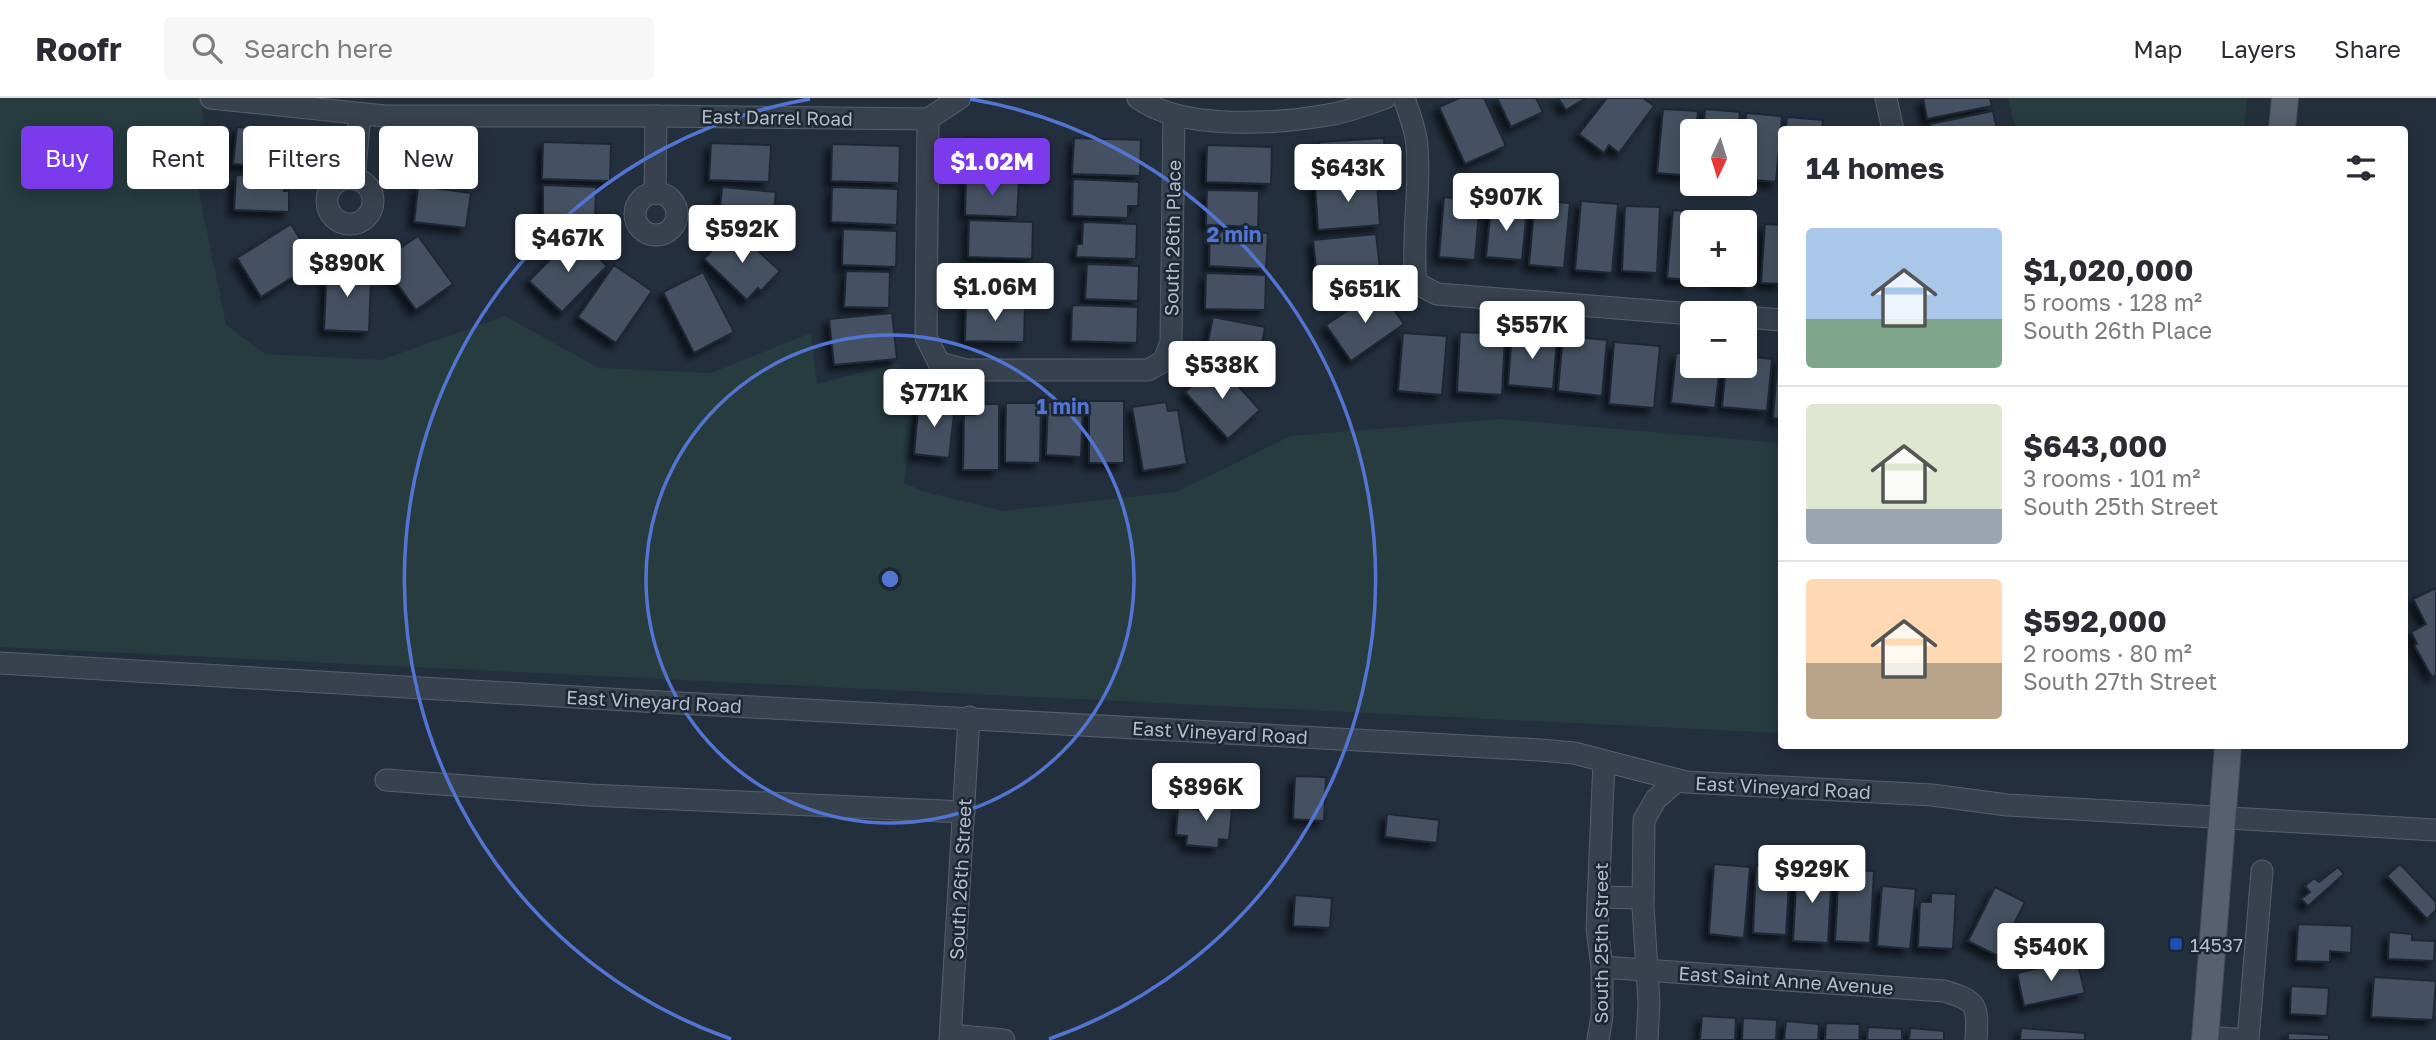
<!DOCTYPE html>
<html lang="en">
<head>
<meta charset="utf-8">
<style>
  body { margin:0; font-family:"Golos Text",sans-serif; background:#f7f7f7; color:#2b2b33; height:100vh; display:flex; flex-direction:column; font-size:26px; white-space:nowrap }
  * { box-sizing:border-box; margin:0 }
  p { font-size:23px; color:#7c7c81 }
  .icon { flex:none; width:38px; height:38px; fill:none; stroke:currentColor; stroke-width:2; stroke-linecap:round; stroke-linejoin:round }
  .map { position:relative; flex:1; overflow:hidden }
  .side { position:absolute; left:1778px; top:28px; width:630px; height:623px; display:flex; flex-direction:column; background:#fff; border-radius:7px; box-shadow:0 4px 18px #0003 }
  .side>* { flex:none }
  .guide { position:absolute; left:21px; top:28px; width:665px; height:63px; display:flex; gap:14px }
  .needle { width:46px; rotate:184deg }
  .fabs { position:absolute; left:1680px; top:21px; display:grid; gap:14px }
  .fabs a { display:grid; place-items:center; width:77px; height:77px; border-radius:7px; background:#fff; box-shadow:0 4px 18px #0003; font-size:35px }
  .price { position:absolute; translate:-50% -60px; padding:0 16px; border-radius:7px; background:#fff; color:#222; font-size:23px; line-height:46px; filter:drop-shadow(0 2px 4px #0008) }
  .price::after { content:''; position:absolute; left:50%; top:42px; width:21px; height:16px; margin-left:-10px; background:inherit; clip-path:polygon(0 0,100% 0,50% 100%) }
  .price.on { background:#7c3aed; color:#fff }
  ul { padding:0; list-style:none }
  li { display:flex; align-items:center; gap:21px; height:175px; padding:0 28px }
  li+li { border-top:2px solid #e1e1e2 }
  li span { display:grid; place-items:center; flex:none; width:196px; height:140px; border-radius:7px; color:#555 }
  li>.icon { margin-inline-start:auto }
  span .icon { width:84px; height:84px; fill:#fffc; stroke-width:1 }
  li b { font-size:30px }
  h2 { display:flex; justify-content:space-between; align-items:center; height:84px; padding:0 28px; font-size:30px }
  .chip { padding:0 24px; border-radius:7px; background:#fff; box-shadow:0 4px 18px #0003; font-size:24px; line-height:63px }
  .chip.on { background:#7c3aed; color:#fff }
  header { display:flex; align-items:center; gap:42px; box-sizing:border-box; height:98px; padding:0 35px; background:#fff; border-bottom:2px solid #e1e1e2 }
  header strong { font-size:33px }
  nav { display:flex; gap:38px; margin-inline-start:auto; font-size:24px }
  .search { width:490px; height:63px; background:#f7f7f7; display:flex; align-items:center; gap:18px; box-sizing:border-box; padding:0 24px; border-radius:7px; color:#7c7c81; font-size:26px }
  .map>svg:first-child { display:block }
</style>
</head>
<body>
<header>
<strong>Roofr</strong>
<div class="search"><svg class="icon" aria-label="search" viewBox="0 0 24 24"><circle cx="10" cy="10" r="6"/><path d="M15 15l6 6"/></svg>Search here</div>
<nav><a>Map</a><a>Layers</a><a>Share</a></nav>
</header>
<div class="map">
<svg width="2436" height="942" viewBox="0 0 2436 942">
  <defs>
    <filter id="shadow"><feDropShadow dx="-6" dy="6" stdDeviation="3.5" flood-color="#0009"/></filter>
  </defs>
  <rect width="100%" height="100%" fill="#242f3e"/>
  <!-- green -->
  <g fill="#263c3f">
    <polygon points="0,0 201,0 203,24 197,84 226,227 265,256 381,262 505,218 599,270 711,275 811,235 817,286 898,265 916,296 904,385 925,394 1003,413 1176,394 1291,338 1501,321 1781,345 1781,635 0,549"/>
    <polygon points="2008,0 2247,0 2244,31 2016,32"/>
  </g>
  <!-- building -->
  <g fill="#455162" stroke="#1f2835" stroke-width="2" filter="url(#shadow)">
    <polygon points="1459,0 1484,0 1506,48 1465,66 1439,9"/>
    <polygon points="1497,0 1536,0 1543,14 1511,29"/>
    <polygon points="1558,0 1586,0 1566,12"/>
    <polygon points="1607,0 1643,0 1654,8 1619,55 1609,47 1604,55 1579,36"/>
    <polygon points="1923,0 1990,0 1992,8 1927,21"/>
    <polygon points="1663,11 1698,13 1696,33 1692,33 1692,78 1657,75"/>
    <polygon points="1705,11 1740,14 1738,33 1703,33"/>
    <polygon points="1993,13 1997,32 1932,32 1930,26"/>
    <polygon points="1746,15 1782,18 1776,84 1745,81"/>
    <polygon points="1787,19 1823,22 1822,32 1786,32"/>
    <polygon points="237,29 303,35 300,72 233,66"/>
    <polygon points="966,39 1032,42 1031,78 965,76"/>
    <polygon points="1074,40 1141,42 1140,78 1072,76"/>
    <polygon points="1384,40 1386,76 1321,79 1319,44"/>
    <polygon points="409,44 477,46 475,82 408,80"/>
    <polygon points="543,44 611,46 610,83 542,81"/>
    <polygon points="711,45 771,47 769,84 709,82"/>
    <polygon points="832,46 900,48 899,85 831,83"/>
    <polygon points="1207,47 1272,49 1271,86 1206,84"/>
    <polygon points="236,77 285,79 284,93 289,93 289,114 234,112"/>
    <polygon points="966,81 1019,84 1017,119 965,117"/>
    <polygon points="1073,81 1139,84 1138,108 1128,108 1128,120 1072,118"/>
    <polygon points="1377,81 1380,127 1318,132 1315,86"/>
    <polygon points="543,87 596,89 595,125 543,124"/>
    <polygon points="418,88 471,95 466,130 414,124"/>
    <polygon points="722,89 776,94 772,130 719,125"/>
    <polygon points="832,89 898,91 897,127 831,124"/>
    <polygon points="1207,92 1259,93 1258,129 1206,127"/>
    <polygon points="1444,99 1480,102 1475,162 1439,159"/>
    <polygon points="1535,102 1570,105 1564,170 1529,167"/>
    <polygon points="1581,103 1618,106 1612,175 1575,172"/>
    <polygon points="1491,108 1527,111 1522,162 1486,159"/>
    <polygon points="1625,108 1660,109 1657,175 1622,173"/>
    <polygon points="1673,112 1709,115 1709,124 1692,124 1692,177 1704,177 1704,183 1667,180"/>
    <polygon points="969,122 1033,124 1032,161 968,159"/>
    <polygon points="1083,124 1137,126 1136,161 1076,159 1077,146 1082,146"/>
    <polygon points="291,126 315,165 261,199 237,160"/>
    <polygon points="1765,126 1782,127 1782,186 1761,185"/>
    <polygon points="733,130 780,173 761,193 758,190 747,202 704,161"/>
    <polygon points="843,131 897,133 896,169 842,167"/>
    <polygon points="1210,133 1268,135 1266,171 1209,168"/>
    <polygon points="1745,134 1754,135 1749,188 1713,185 1714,177 1745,177"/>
    <polygon points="1376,136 1381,180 1318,187 1313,142"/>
    <polygon points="574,137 607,168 562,214 529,183"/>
    <polygon points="418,138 453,186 416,212 381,163"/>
    <polygon points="966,165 1025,166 1025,180 1018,180 1018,202 965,202"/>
    <polygon points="327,166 363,168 363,180 371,180 369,234 324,232"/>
    <polygon points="1087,166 1139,168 1138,203 1085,201"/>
    <polygon points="614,167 652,193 616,245 578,219"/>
    <polygon points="846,173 890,174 889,210 844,209"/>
    <polygon points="703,174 734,234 694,255 663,194"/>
    <polygon points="1206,175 1266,177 1265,212 1205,211"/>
    <polygon points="1380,191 1404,226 1351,263 1326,227"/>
    <polygon points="966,206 1025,207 1024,244 965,243"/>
    <polygon points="1072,207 1138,209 1137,245 1071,243"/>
    <polygon points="892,215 897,261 834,267 829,221"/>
    <polygon points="1213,219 1265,229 1259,264 1206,254"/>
    <polygon points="1460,234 1505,236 1502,297 1457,294"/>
    <polygon points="1403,235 1447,238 1442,297 1398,293"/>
    <polygon points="1512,235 1557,239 1553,291 1508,287"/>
    <polygon points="1563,238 1607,242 1602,298 1558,293"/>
    <polygon points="1614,244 1660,248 1654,310 1609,306"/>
    <polygon points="1691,249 1692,268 1720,268 1715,310 1671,305 1676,255 1690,256"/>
    <polygon points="1745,258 1772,261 1767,313 1722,309 1726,268 1745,268"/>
    <polygon points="1778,259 1782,260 1782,321 1773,320"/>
    <polygon points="1217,265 1260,312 1228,341 1185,294"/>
    <polygon points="919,303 955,307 949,360 914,356"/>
    <rect x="1089" y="303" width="35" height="62"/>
    <polygon points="1048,304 1083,305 1081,359 1046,357"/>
    <polygon points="1166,304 1168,313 1178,312 1187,366 1143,373 1132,309"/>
    <polygon points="1006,305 1041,305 1040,365 1005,364"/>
    <polygon points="974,306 999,306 999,372 963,372 964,317 974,317"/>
    <polygon points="2436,490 2436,577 2432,579 2414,547 2417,546 2411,534 2426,526 2413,501"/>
    <polygon points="1295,678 1326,679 1324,723 1293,721"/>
    <polygon points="1203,699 1233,701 1229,742 1219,741 1218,750 1186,747 1187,738 1176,737 1178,710 1202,712"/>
    <polygon points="1387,716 1439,722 1437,745 1385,739"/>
    <polygon points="1714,766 1750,769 1744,840 1709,836"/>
    <polygon points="2400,766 2436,804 2436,812 2427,821 2387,778"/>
    <polygon points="1756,767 1790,769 1786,837 1753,835"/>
    <polygon points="2338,769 2344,776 2308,808 2301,801 2310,794 2305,788 2314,780 2319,784"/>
    <polygon points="1797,770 1832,772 1828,845 1793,843"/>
    <polygon points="1839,771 1874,773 1870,845 1835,843"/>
    <polygon points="1882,788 1916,791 1910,851 1877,848"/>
    <polygon points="1995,789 2025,804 1998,858 1968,843"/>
    <polygon points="1931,795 1956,796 1953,851 1918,849 1920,804 1931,804"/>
    <polygon points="1295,797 1332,800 1330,830 1293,828"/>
    <polygon points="2298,826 2352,828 2351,855 2330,853 2330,864 2296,863"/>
    <polygon points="2389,834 2412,836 2412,842 2435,843 2434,863 2388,861"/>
    <polygon points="2077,862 2085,895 2024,908 2017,875"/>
    <polygon points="2374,879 2436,883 2433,922 2371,919"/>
    <polygon points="2291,888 2329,890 2327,918 2290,916"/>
    <polygon points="1702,918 1736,920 1735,942 1700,942"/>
    <polygon points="1743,920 1777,922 1776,942 1742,942"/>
    <polygon points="1786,923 1819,926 1818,942 1784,942"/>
    <polygon points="1826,925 1860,926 1859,942 1825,942"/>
    <polygon points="1868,929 1902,931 1902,942 1867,942"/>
    <polygon points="1910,930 1944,933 1944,942 1909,942"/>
    <polygon points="2021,930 2085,935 2085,942 2020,942"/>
    <polygon points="2288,935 2329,937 2329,942 2288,942"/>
  </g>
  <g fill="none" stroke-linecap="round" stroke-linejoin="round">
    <!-- minor casing -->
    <g stroke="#565f6c" stroke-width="23">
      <g id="minor">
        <polyline points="211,0 385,18 656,18 928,21 960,0"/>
        <path d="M1138,0C1182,33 1280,26 1333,16C1350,13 1368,6 1385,0"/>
        <path d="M1404,0C1409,15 1416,32 1417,48C1421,94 1411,140 1416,185L1437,196L1692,216"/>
        <polyline points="1886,0 1893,32"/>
        <polyline points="928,21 926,239 939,265 966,272 1148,272 1164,263 1171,244 1174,17"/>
        <circle cx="350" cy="103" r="23"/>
        <polyline points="354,81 360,16"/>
        <polyline points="655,94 656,18"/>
        <circle cx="656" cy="116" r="21"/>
        <polyline points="1745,219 1782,222"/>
        <path d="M0,565C513,598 1027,623 1540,652L1574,655L1686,684L1932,697L2007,707L2436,732"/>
        <polyline points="386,682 589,697 964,714"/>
        <polyline points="1598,799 1643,800"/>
        <path d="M1602,869L1944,893C1978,903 1978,907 1976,942"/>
        <polyline points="951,937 1004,942"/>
        <polyline points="2205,939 2248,942"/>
        <polyline points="950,942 969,619"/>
        <polyline points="1598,942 1602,918 1602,869 1597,830 1604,663"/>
        <polyline points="1647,942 1649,905 1643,808 1644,722 1656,701 1678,682"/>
        <polyline points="2248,942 2262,773"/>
      </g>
    </g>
    <!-- major casing -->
    <g stroke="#414a57" stroke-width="28">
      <g id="major">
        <polyline points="2282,32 2285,0"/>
        <polyline points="2205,942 2228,648"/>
      </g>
    </g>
    <!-- minor -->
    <use href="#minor" stroke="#38414e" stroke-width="21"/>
    <!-- major -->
    <use href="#major" stroke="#56606e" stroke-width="26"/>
  </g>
  <!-- distance rings -->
  <g fill="none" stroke="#5274d3" stroke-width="3.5">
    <circle cx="890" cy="481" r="244"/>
    <path d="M731 941A487 487 0 0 1 810 1M970 1A487 487 0 0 1 1049 941"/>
  </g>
  <!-- markers -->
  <rect fill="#1a4fb4" stroke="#1d2633" stroke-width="2.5" x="2169" y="839" width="14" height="14" rx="3.5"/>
  <g text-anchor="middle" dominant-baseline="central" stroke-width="5" stroke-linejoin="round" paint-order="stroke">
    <!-- street labels -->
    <g font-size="19" fill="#b4bcc9" stroke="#1d2633">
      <text transform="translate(777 19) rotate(1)">East Darrel Road</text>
      <text transform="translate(1172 140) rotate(-89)">South 26th Place</text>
      <text transform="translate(654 603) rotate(3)">East Vineyard Road</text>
      <text transform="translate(1220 634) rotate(3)">East Vineyard Road</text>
      <text transform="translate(1783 689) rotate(3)">East Vineyard Road</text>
      <text transform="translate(960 781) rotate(-87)">South 26th Street</text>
      <text transform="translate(1600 845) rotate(-90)">South 25th Street</text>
      <text transform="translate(1786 882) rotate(4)">East Saint Anne Avenue</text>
    </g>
    <!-- poi labels -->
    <g font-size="19" fill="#b4bcc9" stroke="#1d2633" text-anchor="start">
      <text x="2190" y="846">14537</text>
    </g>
  </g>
  <circle cx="890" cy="481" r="10" fill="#5274d3" stroke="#1d2633" stroke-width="3.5"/>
  <g font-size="21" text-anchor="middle" font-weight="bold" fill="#5274d3" stroke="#1d2633" stroke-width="5" stroke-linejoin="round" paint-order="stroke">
    <text x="1234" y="144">2 min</text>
    <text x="1063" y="316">1 min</text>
  </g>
</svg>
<div class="fabs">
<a><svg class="needle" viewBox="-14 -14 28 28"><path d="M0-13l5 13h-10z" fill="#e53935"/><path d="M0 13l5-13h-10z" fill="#7c7c81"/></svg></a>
<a>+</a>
<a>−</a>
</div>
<b class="price on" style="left:992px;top:100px">$1.02M</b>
<b class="price" style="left:1348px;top:106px">$643K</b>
<b class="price" style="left:1506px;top:135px">$907K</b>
<b class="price" style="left:742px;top:167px">$592K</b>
<b class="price" style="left:568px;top:176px">$467K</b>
<b class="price" style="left:347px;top:201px">$890K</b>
<b class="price" style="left:995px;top:225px">$1.06M</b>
<b class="price" style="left:1365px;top:227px">$651K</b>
<b class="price" style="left:1532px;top:263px">$557K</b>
<b class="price" style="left:1222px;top:303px">$538K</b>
<b class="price" style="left:934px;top:331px">$771K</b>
<b class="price" style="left:1206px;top:725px">$896K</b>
<b class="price" style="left:1812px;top:807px">$929K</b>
<b class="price" style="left:2051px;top:885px">$540K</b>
<div class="guide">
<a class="chip on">Buy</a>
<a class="chip">Rent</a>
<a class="chip">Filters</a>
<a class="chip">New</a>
</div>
<section class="side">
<h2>14 homes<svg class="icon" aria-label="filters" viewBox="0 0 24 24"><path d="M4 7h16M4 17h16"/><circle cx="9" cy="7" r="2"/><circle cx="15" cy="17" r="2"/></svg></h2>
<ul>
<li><span style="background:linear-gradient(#a9c7e8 65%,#7fa58c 0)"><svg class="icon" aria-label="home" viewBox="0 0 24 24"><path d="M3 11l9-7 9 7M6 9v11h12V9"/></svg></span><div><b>$1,020,000</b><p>5 rooms · 128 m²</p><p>South 26th Place</p></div></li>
<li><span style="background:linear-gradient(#dfe7d0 75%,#9aa5b1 0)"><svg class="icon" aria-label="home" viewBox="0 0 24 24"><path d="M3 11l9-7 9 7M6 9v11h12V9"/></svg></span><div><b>$643,000</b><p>3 rooms · 101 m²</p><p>South 25th Street</p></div></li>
<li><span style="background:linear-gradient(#ffd9b3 60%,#b9a48a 0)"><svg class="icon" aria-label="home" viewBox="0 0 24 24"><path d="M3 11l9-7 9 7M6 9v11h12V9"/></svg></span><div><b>$592,000</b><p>2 rooms · 80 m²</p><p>South 27th Street</p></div></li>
</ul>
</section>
</div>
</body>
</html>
